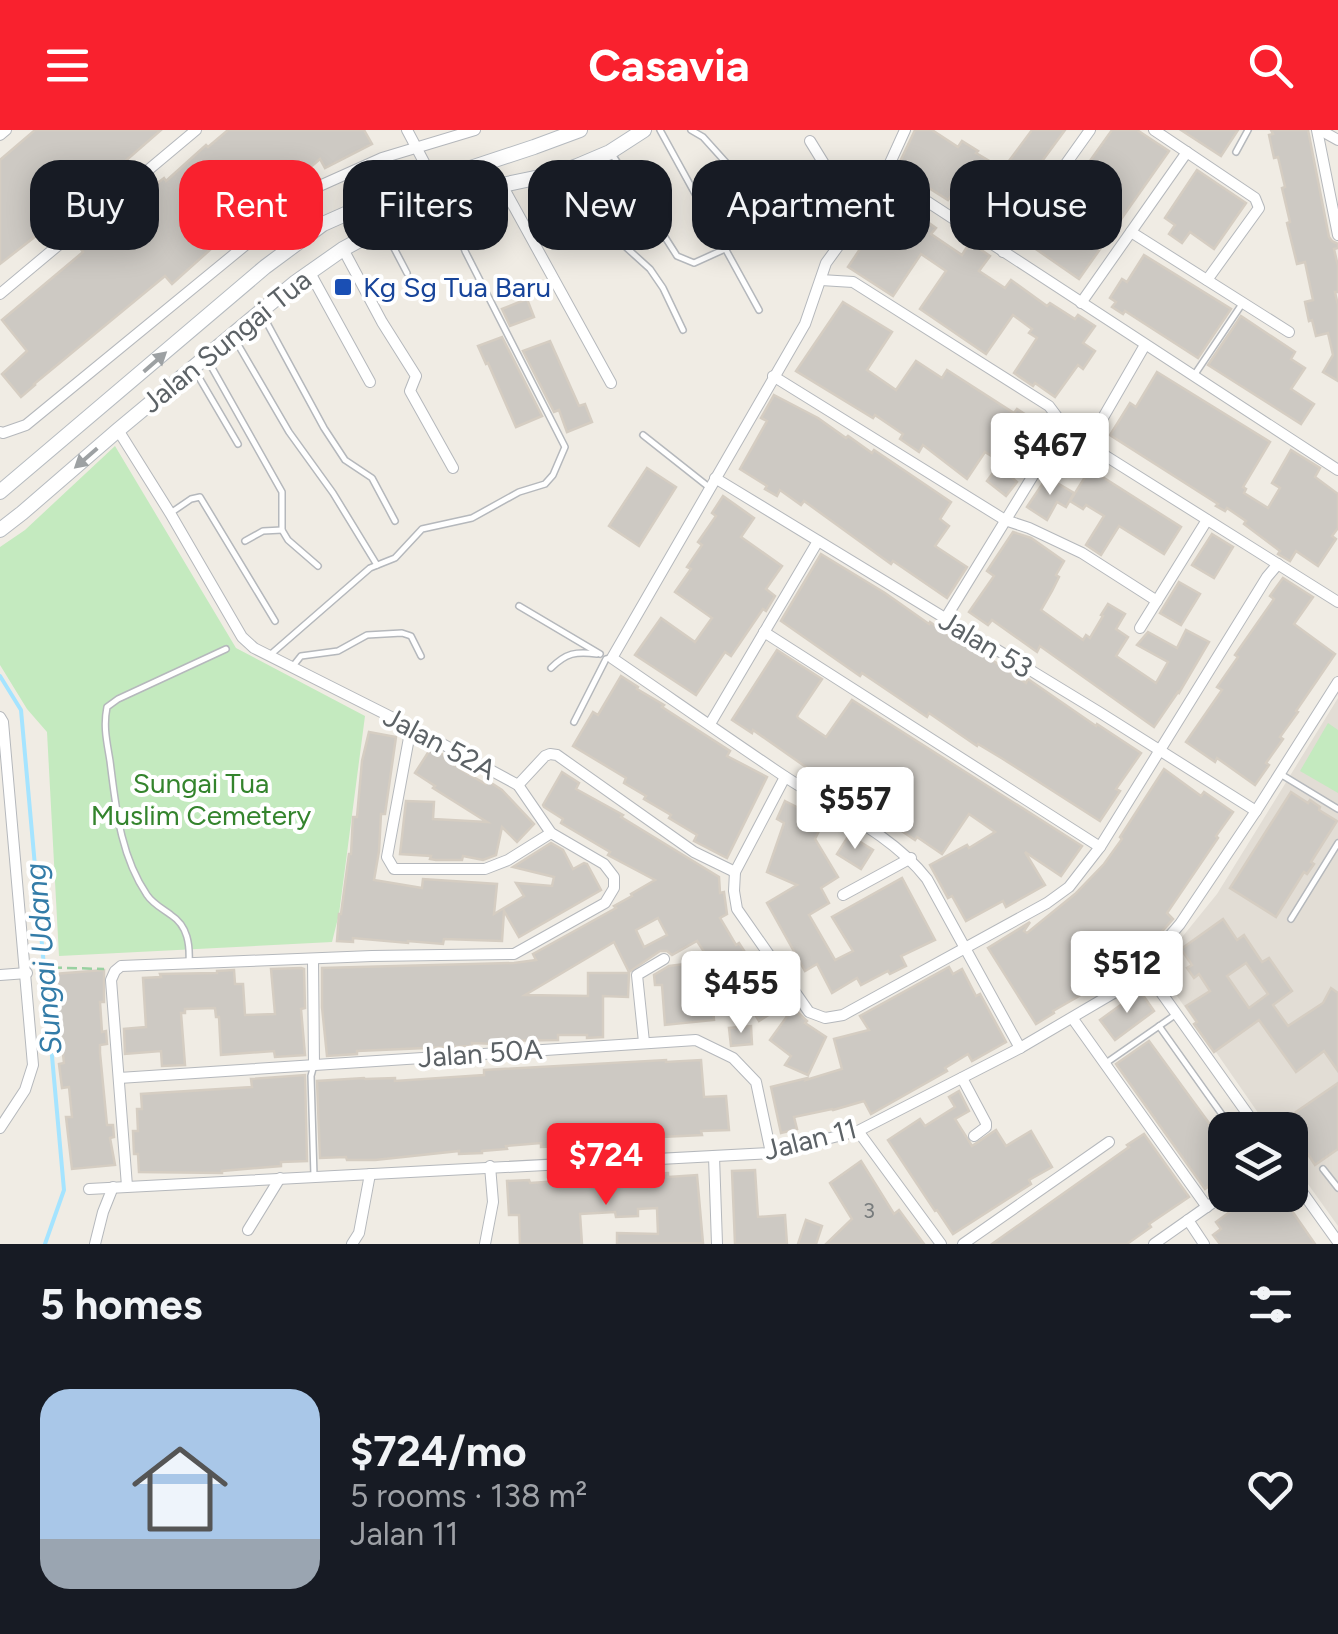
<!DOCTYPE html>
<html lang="en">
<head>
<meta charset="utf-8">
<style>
  body { margin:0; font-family:Figtree,sans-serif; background:#242831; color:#f1f3f6; height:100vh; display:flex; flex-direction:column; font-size:38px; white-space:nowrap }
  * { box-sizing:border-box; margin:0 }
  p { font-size:32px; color:#9ea1a6 }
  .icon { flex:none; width:55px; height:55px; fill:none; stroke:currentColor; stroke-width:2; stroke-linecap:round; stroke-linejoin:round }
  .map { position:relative; height:1114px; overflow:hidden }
  .panel { display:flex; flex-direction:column; background:#171b24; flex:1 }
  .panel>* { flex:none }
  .top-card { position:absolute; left:30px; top:30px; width:1280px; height:90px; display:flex; gap:20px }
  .fabs { position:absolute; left:1208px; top:982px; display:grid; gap:20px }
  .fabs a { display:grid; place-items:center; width:100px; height:100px; border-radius:20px; background:#171b24; box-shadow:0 5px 25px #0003; font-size:50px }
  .price { position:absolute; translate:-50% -85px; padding:0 22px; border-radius:10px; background:#fff; color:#222; font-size:32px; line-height:65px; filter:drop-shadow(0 2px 5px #0008) }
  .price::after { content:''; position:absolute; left:50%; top:60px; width:30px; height:22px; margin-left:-15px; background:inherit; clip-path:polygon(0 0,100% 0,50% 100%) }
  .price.selected { background:#f9212e; color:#fff }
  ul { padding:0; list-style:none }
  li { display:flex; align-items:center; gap:30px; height:250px; padding:0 40px }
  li+li { border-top:2px solid #363941 }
  li span { display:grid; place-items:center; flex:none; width:280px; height:200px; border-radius:30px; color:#555 }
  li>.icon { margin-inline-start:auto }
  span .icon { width:120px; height:120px; fill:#fffc; stroke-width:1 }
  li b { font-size:42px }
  h2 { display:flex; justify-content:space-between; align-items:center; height:120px; padding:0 40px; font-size:42px }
  .chip { padding:0 35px; border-radius:30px; background:#171b24; box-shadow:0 5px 25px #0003; font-size:35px; line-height:90px }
  .chip.selected { background:#f9212e; color:#fff }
  header { display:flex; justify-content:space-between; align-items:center; height:130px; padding:0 40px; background:#f9212e; color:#fff; font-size:45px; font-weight:700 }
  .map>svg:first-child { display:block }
</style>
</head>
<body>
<header><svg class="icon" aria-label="menu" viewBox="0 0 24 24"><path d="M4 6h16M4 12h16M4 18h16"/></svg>Casavia<svg class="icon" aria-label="search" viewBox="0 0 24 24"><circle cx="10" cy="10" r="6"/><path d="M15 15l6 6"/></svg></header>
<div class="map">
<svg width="1338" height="1114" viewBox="0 0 1338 1114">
  <rect width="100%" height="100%" fill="#f0ece4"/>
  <!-- education -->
  <polygon fill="#e2ddd5" points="1338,568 1338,1096 1290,1029 1290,1000 1270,1000 1166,850 1166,827 1217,764"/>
  <!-- green -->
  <g fill="#c4eabf">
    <polygon points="115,316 236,518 365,586 339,784 332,812 59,826 47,602 27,579 0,535 0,417 25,400"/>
    <polygon points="1328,593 1338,600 1338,663 1300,641"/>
  </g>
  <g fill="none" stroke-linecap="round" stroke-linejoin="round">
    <!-- stream -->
    <polyline stroke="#a5e4ff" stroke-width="4" points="0,546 21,580 64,1060 45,1114"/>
  </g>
  <!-- building -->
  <g fill="#cdc9c3" stroke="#d5cdc2" stroke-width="2.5" fill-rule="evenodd">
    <polygon points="35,0 161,0 68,81 0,134 0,30"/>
    <polygon points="228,0 364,0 372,14 325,38 320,29 299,47 297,45 209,114 212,118 172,154 165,146 34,254 35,255 21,267 2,244 27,221 2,190 83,122 80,118 102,100 100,97 164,48 166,51 206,15 208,17"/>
    <polygon points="915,0 932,0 958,17 962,11 978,21 976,23 1003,39 1032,0 1065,0 1015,68 990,50 973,79 951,66 948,70 897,38"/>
    <polygon points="1112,0 1137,0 1169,21 1079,149 1030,115"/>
    <polygon points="1181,0 1238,0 1221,26"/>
    <polygon points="1271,0 1308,0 1329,107 1332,111 1338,114 1338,118 1334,119 1338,136 1338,162 1335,162 1338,175 1338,251 1323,242 1333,225 1328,203 1316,206 1312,190 1309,191 1305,172 1313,170 1305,132 1297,134 1287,93 1290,92 1282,58 1285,57 1278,27 1274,28 1269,5 1273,4"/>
    <polygon points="1197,40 1246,73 1214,119 1190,102 1182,113 1169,104 1175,95 1165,88"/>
    <polygon points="894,68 936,98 931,104 962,125 970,112 990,126 979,141 1005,158 1011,150 1047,176 1050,173 1075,189 1078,185 1095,196 1083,213 1095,221 1083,239 1078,235 1055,267 1035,253 1033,256 1014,243 1037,208 1029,203 1032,199 1013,185 986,224 920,179 946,141 921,124 893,166 848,137"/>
    <polygon points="1144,125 1231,179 1198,228 1125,181 1123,184 1112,177 1116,172 1110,168 1122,149 1127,152"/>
    <polygon points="527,169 534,187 510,196 502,179"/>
    <polygon points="843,172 892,202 867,240 896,260 916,231 942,248 947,240 1014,283 1017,279 1049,300 1036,319 1029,314 1009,345 1017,352 1006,366 987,351 1001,332 985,322 967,349 923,315 919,322 900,309 903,304 875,285 873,288 796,241"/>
    <polygon points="1241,186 1295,222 1291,229 1305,238 1291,259 1314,274 1301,294 1208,235"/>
    <polygon points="502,207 542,286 516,297 488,233 486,234 478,216"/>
    <polygon points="550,211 579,276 585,274 592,292 567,302 559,280 554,282 523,221"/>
    <polygon points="1157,242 1270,312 1243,357 1246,359 1244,363 1268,378 1280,358 1272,353 1291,320 1320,338 1315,347 1338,364 1338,398 1332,406 1336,409 1318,436 1296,421 1290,431 1278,424 1280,421 1244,394 1246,391 1227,378 1225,381 1216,376 1218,374 1110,305 1130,273 1136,277"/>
    <polygon points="774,265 818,288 846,308 848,306 872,323 874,320 951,372 940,389 949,396 935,416 967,437 947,468 893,431 891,434 804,371 801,375 780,360 777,366 765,359 767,356 740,339 767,291 761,288"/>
    <polygon points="647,338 676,357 639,416 609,396"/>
    <polygon points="1090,339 1181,397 1164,424 1119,396 1101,425 1086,415 1104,386 1086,375 1083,379 1070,371"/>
    <polygon points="1047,347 1074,363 1066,377 1057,372 1047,390 1027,377"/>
    <polygon points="723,366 754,388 741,407 782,436 766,459 775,466 766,481 763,479 731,526 725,522 696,565 635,525 661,488 695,512 712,488 675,462 691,439 687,437 702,415 698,412 716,386 712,383"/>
    <polygon points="1013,402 1031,408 1064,431 1056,445 1059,447 1052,461 1041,480 1083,510 1086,505 1090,508 1103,486 1101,485 1108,474 1125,484 1116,499 1128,507 1116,526 1156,553 1168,532 1137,515 1148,502 1177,518 1186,500 1209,512 1179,563 1178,562 1154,597 1040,516 1037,522 992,490 988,495 969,482 994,446 987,441"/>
    <polygon points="1212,404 1233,417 1214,448 1192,435"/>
    <polygon points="821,424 885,463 929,494 930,492 953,508 955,505 1026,553 1028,549 1096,596 1097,594 1141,623 1116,659 1120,661 1100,691 1003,629 978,614 977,616 929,583 927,587 862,543 860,546 781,491"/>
    <polygon points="1283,448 1313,467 1294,494 1335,524 1296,581 1298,582 1280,607 1283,609 1266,633 1269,635 1255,655 1217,628 1215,632 1186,612 1222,560 1217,557 1238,527 1235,525 1274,469 1270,466"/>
    <polygon points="1179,452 1200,464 1181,495 1160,483"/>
    <polygon points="777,520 822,549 797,586 798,588 826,607 852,570 1082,716 1061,746 1025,722 1045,755 1006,777 1003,771 966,791 952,766 948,768 930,735 967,715 969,718 995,702 969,684 942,724 917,707 915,710 896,697 897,696 845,661 843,663 753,600 752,603 732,590"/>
    <polygon points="621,546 638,557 637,559 664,575 662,577 730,621 727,626 767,647 727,728 694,711 697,705 669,688 671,685 644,669 646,666 624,653 626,648 573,616 593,582 598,585"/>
    <polygon points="369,602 396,607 385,684 381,684 379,721 374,750 422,758 423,749 497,754 494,784 524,766 516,753 552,756 554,747 513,737 551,713 563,720 573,739 584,733 587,734 601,760 519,807 504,781 502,811 444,809 443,814 408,811 408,813 353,808 353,812 337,811 339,784 341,784 349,724 351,724 353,687 357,687 362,631"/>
    <polygon points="431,618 447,627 445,629 468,644 486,654 488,651 502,660 534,694 517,712 502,697 496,725 483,730 463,726 462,730 436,730 430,729 431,726 400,724 406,671 434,672 433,689 487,692 433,658 435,656 415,643"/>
    <polygon points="1164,639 1201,666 1204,662 1233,682 1216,706 1218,708 1167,783 1173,789 1157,807 1154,804 1122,833 1126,839 1053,881 1054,883 1036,894 988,818 1030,792 1024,801 1027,803 1075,764 1104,734 1122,709 1120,707"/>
    <path d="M562,642L579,653L576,659L623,685L621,687L719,747L720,763L724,762L727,784L720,788L736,815L739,813L754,836L759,833L786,874L759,891L729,843L711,854L714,890L665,895L662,855H655L654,845L669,836L710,831L697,811L672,825L667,821H660L629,842L614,812L525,865L588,866V843H629L628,867L603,866V907L587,908V905H558V910L495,911V914L472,913V916L357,921V924L327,926L322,877V838L514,833L536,830L533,824L616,778L614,776L632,766L631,764L655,750L608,725L610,722L561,693L563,689L544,677L543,675ZM658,788L667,805L644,817L636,800Z"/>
    <polygon points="1291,662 1308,673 1310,670 1320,677 1319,680 1337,691 1311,732 1314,734 1307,744 1304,742 1276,787 1230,758"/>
    <polygon points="785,671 824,691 815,709 838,747 821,758 829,773 809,785 835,830 853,821 832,787 902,748 935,810 901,826 906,836 890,844 888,841 861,855 857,848 832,863 817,834 805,841 767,773 797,755 767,742 784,693 777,689"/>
    <polygon points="849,705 873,720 861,739 837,724"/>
    <path d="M1223,789L1237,810L1244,805L1262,832L1269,828L1292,861L1273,875L1288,896L1323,873L1331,858L1338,863V941L1324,921L1296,942L1259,890L1214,922L1194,894L1197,892L1186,876L1210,861L1199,844L1194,848L1187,838L1192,835L1181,819ZM1246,833L1268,864L1249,878L1227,846Z"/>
    <polygon points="949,837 953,844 962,839 976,866 980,864 1006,912 972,931 968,924 945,938 947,941 871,984 864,971 833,980 832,979 794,987 797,999 781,1003 771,957 807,948 806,950 842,939 834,909 869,900 860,886"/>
    <polygon points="301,838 304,839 305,878 301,879 305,925 275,927 274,921 221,925 219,887 216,887 215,878 185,879 185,883 181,883 185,935 162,936 161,921 125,924 124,899 146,897 143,848 161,847 160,844 217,843 217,841 234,840 235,854 243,854 245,885 275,884 271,839"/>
    <polygon points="104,840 104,872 100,872 102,902 106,901 107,914 100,915 100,923 107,995 113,995 114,1007 110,1008 115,1035 72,1039 66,987 72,987 69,957 62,958 59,934 64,933 54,844"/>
    <polygon points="1140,861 1154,881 1115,910 1100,890"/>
    <polygon points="793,878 807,891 805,893 826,907 808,945 785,935 791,926 770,910"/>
    <polygon points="751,896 752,914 731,916 729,898"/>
    <polygon points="1149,911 1225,1015 1225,1044 1205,1059 1116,934"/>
    <polygon points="666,930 666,932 701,930 704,967 726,966 729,1000 701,1001 702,1005 618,1009 564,1016 541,1017 541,1013 506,1016 507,1019 482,1021 482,1023 459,1024 459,1021 375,1030 347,1030 346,1027 320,1028 317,951 364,948 365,949 395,948 395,951 484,945 484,940"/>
    <polygon points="305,945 307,1031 281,1032 281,1036 222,1041 222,1043 139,1042 138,1024 134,1024 133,1001 138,1001 137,979 142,979 141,964 252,957 251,949"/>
    <polygon points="1338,953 1338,1019 1315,1035 1302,1015 1307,1011 1290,986"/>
    <polygon points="959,961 969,981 955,989 972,1016 996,1000 1006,1016 1031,1001 1052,1037 1029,1050 1031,1054 953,1104 937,1080 935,1081 888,1010 920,989 925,996 955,977 949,967"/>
    <polygon points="1144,1004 1189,1067 1149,1094 1151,1097 1127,1114 992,1114 1129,1017 1127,1015"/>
    <polygon points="861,1031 894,1084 899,1080 924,1114 826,1114 852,1089 830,1053"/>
    <polygon points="755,1040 758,1087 785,1085 787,1114 735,1114 732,1041"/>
    <polygon points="668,1043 668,1047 697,1045 703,1113 617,1114 617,1103 658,1104 657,1078 638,1079 638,1086 616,1087 615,1082 580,1084 582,1114 520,1114 519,1085 509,1085 507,1051 529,1050 530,1053 560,1051 559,1046 582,1044 582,1050 607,1048 608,1054 646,1051 645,1044"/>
    <polygon points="1243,1065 1281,1065 1315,1114 1220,1114 1213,1105 1221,1099 1216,1092 1246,1070"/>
    <polygon points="806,1090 822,1096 816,1114 798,1114"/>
  </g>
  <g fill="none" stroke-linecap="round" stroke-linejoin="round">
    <!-- lane casing -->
    <g stroke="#b5b8bc" stroke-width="8">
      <g id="lane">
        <polyline points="660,0 759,180"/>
        <polyline points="691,0 703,7 740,48 776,53"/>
        <polyline points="1236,22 1248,0"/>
        <polyline points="612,24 677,126 694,133 725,119"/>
        <polyline points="578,39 597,91 650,139 663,158 683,200"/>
        <polyline points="385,101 407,143"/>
        <polyline points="261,182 324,298 345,330 372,348 395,391"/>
        <polyline points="233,206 289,302 333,363 377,435"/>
        <polyline points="207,229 282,362 282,400 288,410 318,436"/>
        <polyline points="194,239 238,314"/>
        <polyline points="1195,244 1242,174"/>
        <polyline points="643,305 710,358"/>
        <polyline points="172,382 191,369 200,367 275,491"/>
        <polyline points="245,411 263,401 282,400"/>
        <polyline points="519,476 600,524"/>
        <polyline points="270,525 370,438 395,428 422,399 472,388 519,362 545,354 553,345 565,317 465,121 450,76"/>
        <polyline points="293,536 301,526 338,521 367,505 402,503 411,506 421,526"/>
        <path d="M551,538C566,523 576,521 597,524"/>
        <polyline points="574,592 606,529 611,528"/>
        <polyline points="1282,645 1338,679"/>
        <polyline points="1291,789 1338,713"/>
        <path d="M189,833C190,815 188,796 171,785C163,779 153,774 147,765C120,725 116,678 110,631C107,612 103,597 107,577L118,569L226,519"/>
        <polyline points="1159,896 1233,1000"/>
        <polyline points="1106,933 1175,885"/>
        <polyline points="1323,1039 1338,1058"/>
        <polyline points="314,1046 311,946 314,935"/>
      </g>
    </g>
    <!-- street casing -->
    <g stroke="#b5b8bc" stroke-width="12">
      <g id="street">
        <polyline points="407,0 434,51"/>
        <path d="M905,0L885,44L858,89L826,133L805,194L612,528C669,567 726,607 784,646C832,678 891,703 927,749L1020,918"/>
        <polyline points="1154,0 1255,68 1259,78 1207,150"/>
        <polyline points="1317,0 1338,105"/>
        <polyline points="1320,0 1338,10"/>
        <polyline points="0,5 6,0"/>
        <polyline points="810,11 858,89"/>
        <polyline points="885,44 1338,340"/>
        <polyline points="502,55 611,253"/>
        <polyline points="1131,102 1289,202"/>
        <polyline points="343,119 382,192 416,246 410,261 453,338"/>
        <polyline points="1003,122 1090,0"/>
        <polyline points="309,141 370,252"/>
        <polyline points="821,150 853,152 1049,276 1058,288 1061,300 945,489"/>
        <polyline points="0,164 196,0"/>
        <polyline points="1081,173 1187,22"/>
        <polyline points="1145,215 1093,305 1095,315 1101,323 1338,472"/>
        <polyline points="773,246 1005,390 1029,398 1082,423 1157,471"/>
        <polyline points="118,300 170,383 242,507 254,518 411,597 518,655 551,703 604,734 614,747 614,758 605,773 514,824 372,826 121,836 115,841 111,850 127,1056"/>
        <polyline points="0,302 3,303 26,295 315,58 382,28 475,0"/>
        <polyline points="715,348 1099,582 1256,681"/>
        <polyline points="1140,498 1207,390"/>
        <polyline points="764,502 1100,717"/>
        <polyline points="0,587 3,592 33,935 25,960 0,998"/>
        <polyline points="710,594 818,411"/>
        <polyline points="411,597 387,727 394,739 485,739 508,730 551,703"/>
        <polyline points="785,647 735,742 734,761 737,779 809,882 825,888 843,885 1047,773 1069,757 1100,717 1267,447 1278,434"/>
        <polyline points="518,655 545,626 550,624 557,625 694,722 735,742"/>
        <polyline points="843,765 911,728"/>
        <polyline points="313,830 314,935"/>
        <polyline points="1143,837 1259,1000"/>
        <polyline points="0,845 27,843"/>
        <polyline points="1073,889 1207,1077"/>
        <polyline points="644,912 637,845 664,829"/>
        <polyline points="119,948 696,910 733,928 756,952 771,1023"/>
        <polyline points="962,948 986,993 986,997 974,1006"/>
        <polyline points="858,1001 941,1114"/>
        <polyline points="714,1026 717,1114"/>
        <polyline points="1290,1045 1338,1112"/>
        <polyline points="89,1059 771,1023 858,1001 1020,918 1117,861 1143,837 1180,794 1256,681 1338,552"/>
        <polyline points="1188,1090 1204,1114"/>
        <polyline points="248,1100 280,1048"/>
        <polyline points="95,1114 103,1082 113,1057"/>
        <polyline points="352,1114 359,1103 370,1044"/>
        <polyline points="485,1114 493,1072 490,1036"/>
        <polyline points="963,1114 1109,1012"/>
        <polyline points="1154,1114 1225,1064"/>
      </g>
    </g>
    <!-- secondary casing -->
    <g stroke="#b6bbc0" stroke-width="16">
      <g id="secondary">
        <path d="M434,51C449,60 459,59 476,55"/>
        <path d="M390,86C409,77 428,73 434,51"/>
        <polyline points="0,362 265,137 323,94 386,66 534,17 580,0"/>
        <polyline points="0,400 22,383 118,300 296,152 343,119 384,97 449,73 502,55 559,43 577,36 610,22 644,0"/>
      </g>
    </g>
    <!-- path -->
    <polyline stroke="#99d1a1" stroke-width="2.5" stroke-dasharray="10 5" stroke-linecap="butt" points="37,837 104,839"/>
    <!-- lane -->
    <use href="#lane" stroke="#fff" stroke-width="5"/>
    <!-- street -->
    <use href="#street" stroke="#fff" stroke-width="10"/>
    <!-- secondary -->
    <use href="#secondary" stroke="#fff" stroke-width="14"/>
  </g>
  <!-- one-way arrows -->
  <defs><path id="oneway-solid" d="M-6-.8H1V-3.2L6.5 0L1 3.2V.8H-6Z" transform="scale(2.5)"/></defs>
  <g fill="#9da1a3">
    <use href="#oneway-solid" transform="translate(155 232) rotate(-41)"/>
    <use href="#oneway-solid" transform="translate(86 328) rotate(139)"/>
  </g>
  <!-- markers -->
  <rect fill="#1a4fb4" stroke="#fff" stroke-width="4" x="333" y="147" width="20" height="20" rx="5"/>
  <g text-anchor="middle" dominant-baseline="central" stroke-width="8" stroke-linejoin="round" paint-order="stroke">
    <!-- number labels -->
    <g font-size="22" fill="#787c7d">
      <text x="869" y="1080">3</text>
    </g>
    <!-- transit labels -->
    <g font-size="28" fill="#164399" stroke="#fff" text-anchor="start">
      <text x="363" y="157">Kg Sg Tua Baru</text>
    </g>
    <!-- street labels -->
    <g font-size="28" fill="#5c6266" stroke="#fff">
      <text transform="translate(226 211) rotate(-39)">Jalan Sungai Tua</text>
      <text transform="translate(986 514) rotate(31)">Jalan 53</text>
      <text transform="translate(440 613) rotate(28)">Jalan 52A</text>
      <text transform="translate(480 923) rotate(-4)">Jalan 50A</text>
      <text transform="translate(810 1009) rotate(-14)">Jalan 11</text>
    </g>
    <!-- park labels -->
    <g font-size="28" fill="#34842d" stroke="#fff">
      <text x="201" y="653">Sungai Tua<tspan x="201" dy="32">Muslim Cemetery</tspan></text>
    </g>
    <!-- water labels -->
    <g font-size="30" font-style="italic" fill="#337ca8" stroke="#fff">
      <text transform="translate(43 829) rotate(-95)">Sungai Udang</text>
    </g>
  </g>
</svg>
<div class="fabs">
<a><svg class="icon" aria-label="layers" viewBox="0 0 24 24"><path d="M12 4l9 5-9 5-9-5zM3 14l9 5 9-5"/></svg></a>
</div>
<b class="price" style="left:1050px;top:368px">$467</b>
<b class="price" style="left:855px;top:722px">$557</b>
<b class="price" style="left:1127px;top:886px">$512</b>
<b class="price" style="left:741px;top:906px">$455</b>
<b class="price selected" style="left:606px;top:1078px">$724</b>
<div class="top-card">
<a class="chip">Buy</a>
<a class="chip selected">Rent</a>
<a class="chip">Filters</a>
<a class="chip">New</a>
<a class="chip">Apartment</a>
<a class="chip">House</a>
</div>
</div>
<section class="panel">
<h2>5 homes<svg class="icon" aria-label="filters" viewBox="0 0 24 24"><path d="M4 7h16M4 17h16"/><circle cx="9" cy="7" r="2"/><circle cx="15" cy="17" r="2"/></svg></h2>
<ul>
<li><span style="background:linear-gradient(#a9c7e8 75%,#9aa5b1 0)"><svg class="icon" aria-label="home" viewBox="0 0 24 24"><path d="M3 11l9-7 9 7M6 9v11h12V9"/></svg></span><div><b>$724/mo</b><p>5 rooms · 138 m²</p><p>Jalan 11</p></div><svg class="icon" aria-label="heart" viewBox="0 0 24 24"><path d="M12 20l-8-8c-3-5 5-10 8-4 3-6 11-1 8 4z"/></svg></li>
</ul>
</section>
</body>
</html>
